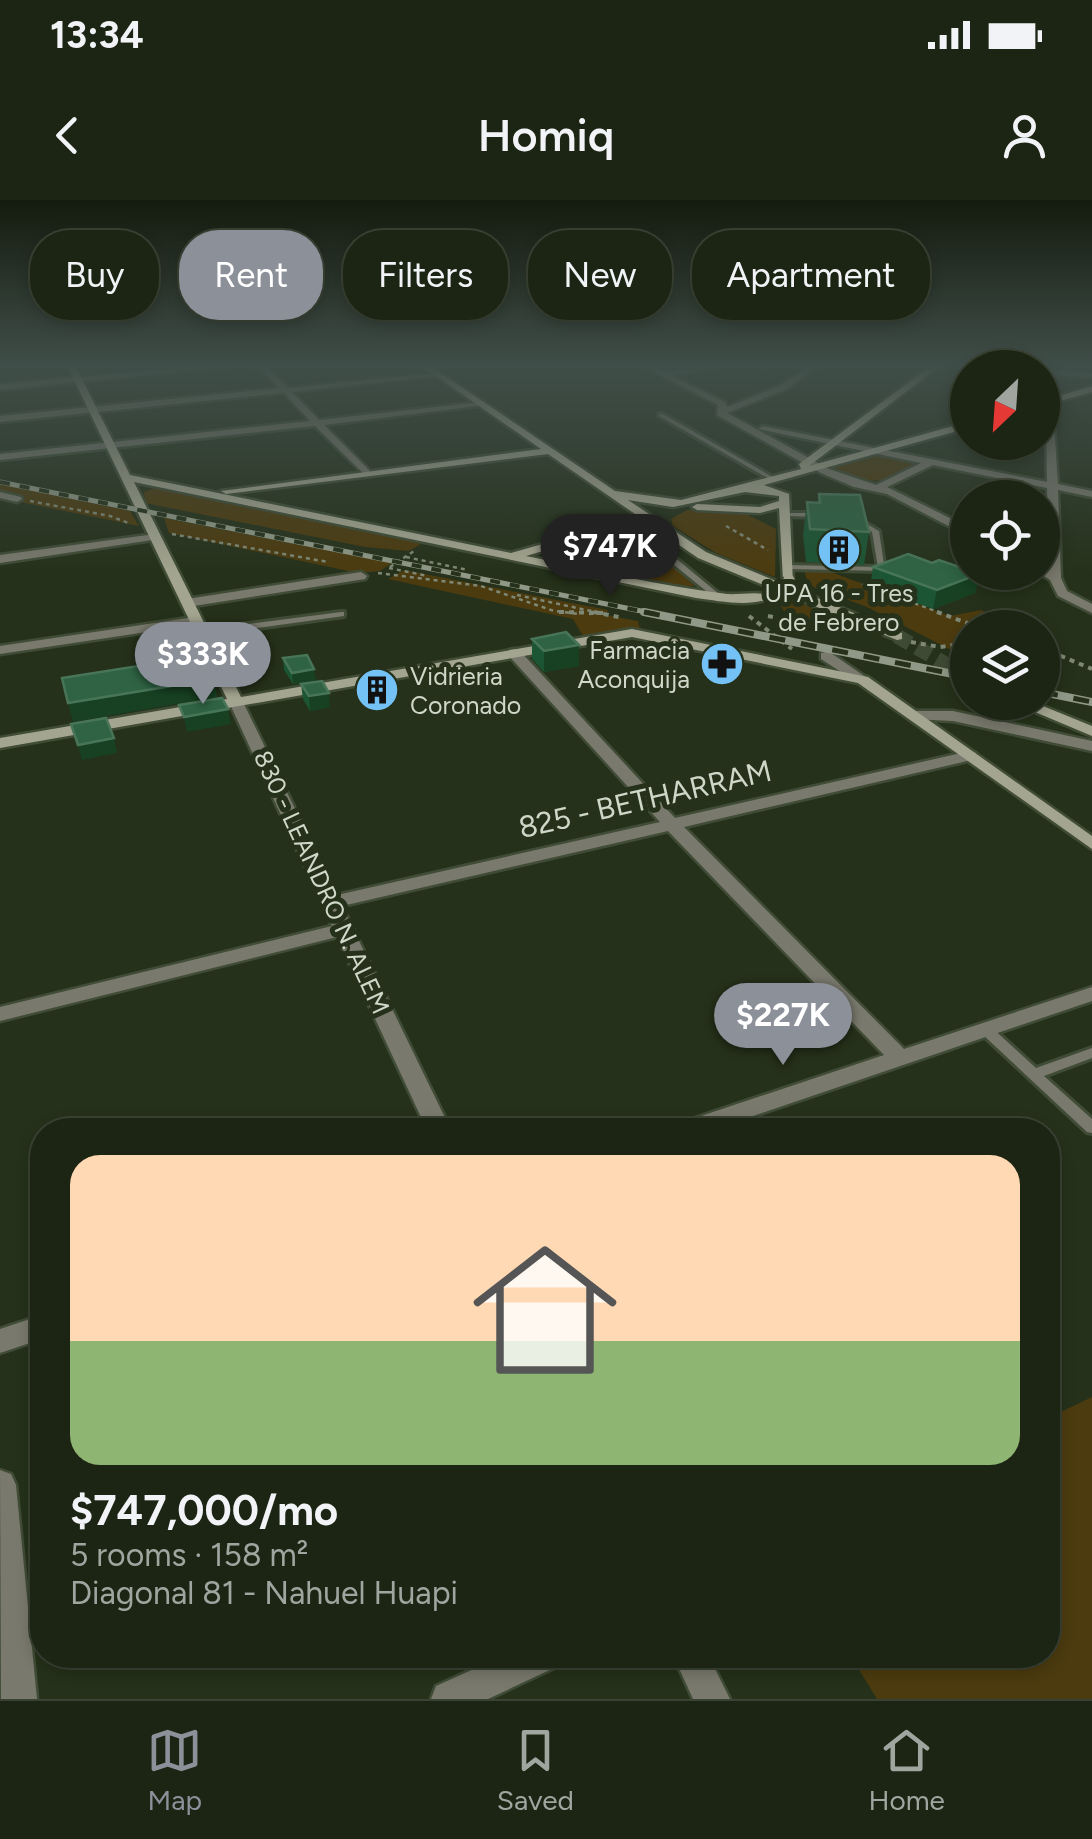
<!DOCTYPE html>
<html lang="en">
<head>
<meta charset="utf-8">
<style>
  body { margin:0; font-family:Figtree,sans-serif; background:#252d1d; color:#f1f3f6; height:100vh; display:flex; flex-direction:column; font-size:38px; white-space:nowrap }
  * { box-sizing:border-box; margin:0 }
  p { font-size:32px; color:#a0a5a0 }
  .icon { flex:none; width:55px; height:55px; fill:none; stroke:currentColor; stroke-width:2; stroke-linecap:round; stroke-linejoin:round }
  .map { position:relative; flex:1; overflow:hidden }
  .sheet { position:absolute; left:30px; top:918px; width:1030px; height:550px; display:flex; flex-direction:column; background:#1c2514; border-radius:40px; box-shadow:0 5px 15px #0003,0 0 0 2px #3a4234 }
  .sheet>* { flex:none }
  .hud { position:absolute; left:30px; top:30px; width:1032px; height:90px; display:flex; gap:20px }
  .needle { width:65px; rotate:205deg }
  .fabs { position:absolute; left:950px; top:150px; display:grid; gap:20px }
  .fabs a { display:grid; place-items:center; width:110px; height:110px; border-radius:50%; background:#1c2514; box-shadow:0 5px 15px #0003,0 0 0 2px #3a4234; font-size:50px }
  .price { position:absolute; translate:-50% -85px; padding:0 22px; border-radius:35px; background:#8c9099; color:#fff; font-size:32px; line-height:65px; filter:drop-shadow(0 2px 5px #0008) }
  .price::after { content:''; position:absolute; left:50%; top:60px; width:30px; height:22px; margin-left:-15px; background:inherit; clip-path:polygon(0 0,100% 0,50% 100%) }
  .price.selected { background:#222; color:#fff }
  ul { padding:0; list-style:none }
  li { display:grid; align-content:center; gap:20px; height:530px; padding:0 40px }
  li+li { border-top:2px solid #3a4234 }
  li span { display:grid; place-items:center; height:310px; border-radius:30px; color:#555 }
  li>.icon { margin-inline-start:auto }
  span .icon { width:180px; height:180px; fill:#fffc; stroke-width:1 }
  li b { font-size:42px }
  .pill { padding:0 35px; border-radius:40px; background:#1c2514; box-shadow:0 5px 15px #0003,0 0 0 2px #3a4234; font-size:35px; line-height:90px }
  .pill.selected { background:#8c9099; color:#fff }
  .status { display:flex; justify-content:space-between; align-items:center; height:70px; padding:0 50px; background:#1c2514; direction:ltr }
  .status svg { height:28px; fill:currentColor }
  header { display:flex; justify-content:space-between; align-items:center; height:130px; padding:0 40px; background:#1c2514; font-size:45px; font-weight:600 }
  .tab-bar { display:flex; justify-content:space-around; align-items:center; height:140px; border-top:2px solid #3a4234; background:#1c2514; font-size:28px; color:#a0a5a0 }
  .tab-bar a { display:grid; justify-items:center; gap:5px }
  .tab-bar .selected { color:#8c9099 }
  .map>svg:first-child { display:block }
</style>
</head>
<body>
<div class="status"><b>13:34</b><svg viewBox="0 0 49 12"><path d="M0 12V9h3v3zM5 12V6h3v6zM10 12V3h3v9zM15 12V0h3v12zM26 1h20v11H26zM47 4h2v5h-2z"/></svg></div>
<header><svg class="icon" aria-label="back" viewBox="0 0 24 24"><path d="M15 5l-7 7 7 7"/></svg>Homiq<svg class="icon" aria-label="person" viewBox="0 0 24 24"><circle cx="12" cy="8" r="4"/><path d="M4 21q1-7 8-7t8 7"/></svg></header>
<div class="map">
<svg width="1092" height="1499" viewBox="0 0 1092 1499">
  <rect width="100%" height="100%" fill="#25311a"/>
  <!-- green -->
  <g fill="#4c3b0f">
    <path d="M881,255L921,263C879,284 874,287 829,269Z"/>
    <polygon points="0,284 130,311 139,326 0,298"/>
    <polygon points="158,287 429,339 409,351 365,347 145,303 144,292"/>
    <polygon points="707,309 742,312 776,329 775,377 716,353 673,326 671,319 687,310"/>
    <polygon points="164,318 392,363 380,371 358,373 169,333"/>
    <path d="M609,332C646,333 668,364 695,386H675L559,362L547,353L551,348Z"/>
    <polygon points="404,370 608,410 605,415 638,421 641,433 625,430 584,438 573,419 388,379"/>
    <polygon points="804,370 828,371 950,416 981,410 1016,427 968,428 967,454 953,451 867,407 808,385"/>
    <polygon points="788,398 879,436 787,417 778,400"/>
    <polygon points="1092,1197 1092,1499 877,1499 850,1455 1048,1455 1048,1218"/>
  </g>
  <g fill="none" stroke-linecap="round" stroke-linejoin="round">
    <!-- secondary-tunnel -->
    <polyline stroke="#3e4a34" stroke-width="15" stroke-dasharray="15 8" stroke-linecap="butt" points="897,436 968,477"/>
    <!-- lane casing -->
    <g stroke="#404c36" stroke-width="6">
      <g id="lane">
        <polygon points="659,214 663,214 776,279 771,280 659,216"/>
        <polygon points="784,313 819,313 822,315 819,317 786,316 783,314"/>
        <polygon points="853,316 879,331 885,371 787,369 786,367 790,365 878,367 872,332 851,319 850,318"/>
        <polygon points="616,327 645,333 724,398 717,400 640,337 614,330 612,329"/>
        <polygon points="341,412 344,412 344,416 201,436 197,433 201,430"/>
        <polygon points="986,825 991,827 1036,868 1092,848 1092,858 1044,876 1092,919 1092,933 1087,932 981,833 979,830"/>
      </g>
    </g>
    <!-- street casing -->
    <g stroke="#404c36" stroke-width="5">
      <g id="street">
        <polygon points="215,165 244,165 0,190 0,184"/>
        <polygon points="257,165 265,165 288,188 438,173 442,175 292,192 319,220 481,202 485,205 324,225 370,271 366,276 315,226 0,260 0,254 310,221 284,193 0,222 0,216 279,188"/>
        <polygon points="640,165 650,165 665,172 725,165 672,176 725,202 727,207 779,186 812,165 821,165 785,190 727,213 829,269 876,285 921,263 758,229 763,226 1047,282 1046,227 1042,226 1042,219 1054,224 1058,284 1092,291 1092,297 1058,290 1061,378 1067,391 1092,404 1092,413 1058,396 1050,380 1038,372 1042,372 1042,369 1049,370 1047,288 933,265 887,287 968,327 968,335 964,334 887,294 854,287 821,273 717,215 718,205"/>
        <polygon points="1042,170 1092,173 1092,177 1042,174"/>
        <polygon points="0,292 21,297 22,299 17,302 0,298"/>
        <polygon points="155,334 161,337 159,339 0,363 0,355"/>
        <polygon points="361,372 367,376 365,379 187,407 181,403 187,399"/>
        <polygon points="195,417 202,421 200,424 0,454 0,446"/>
        <polygon points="514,449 519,450 675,618 970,551 976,553 976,559 684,627 904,849 1092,787 1092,801 712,930 673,930 677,924 884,855 668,631 342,706 451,930 427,930 337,737 0,821 0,807 332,726 229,502 231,499 236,498 243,502 337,695 660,622 509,456 509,450"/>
        <polygon points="826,452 831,453 870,480 858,483 821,459 821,453"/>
        <polygon points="916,511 953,511 1092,541 1092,551 953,521 911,519 908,516"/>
        <polygon points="42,1115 42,1139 0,1153 0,1129"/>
        <polygon points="0,1270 11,1274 16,1285 37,1499 1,1499"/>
        <polygon points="505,1455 561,1455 556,1467 488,1499 431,1499 436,1486"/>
        <polygon points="673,1455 708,1455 730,1499 693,1499"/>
      </g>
    </g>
    <!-- secondary casing -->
    <g stroke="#404c36" stroke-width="5">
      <g id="secondary">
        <path d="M67,165H75L130,275L511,353L609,325H651L548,254L226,294L221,291L541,249L420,165H429L615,291L681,300L801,269L799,264L932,165H941L809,266L968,222V228L764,285L789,294L793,383L783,380L779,308L760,313L697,310L692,307L697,304L760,307L779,301V296L745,292L673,307L628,300L706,352L902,433V439L897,440L698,358L660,332L610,331L526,356C592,369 659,386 727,394C741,395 761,390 772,397C751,408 720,401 696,398L134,282L241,497L632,429L868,477L1092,636V649L858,483L632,437L0,548V538L227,499Z"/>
        <polygon points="1092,186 1092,192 1042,206 1042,201"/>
        <polygon points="1011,502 1033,502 1092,526 1092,536"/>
      </g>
    </g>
    <!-- path-far1 -->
    <g stroke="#7e8875" stroke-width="2.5" stroke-dasharray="4 4" stroke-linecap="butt">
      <polyline points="30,301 110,316 131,324"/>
      <polyline points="726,326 768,350"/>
      <polyline points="172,334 328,362"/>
      <polygon points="626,352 631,355 619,354"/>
      <polyline points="406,357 468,370"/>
      <polyline points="603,357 620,356"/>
      <polyline points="390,367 414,351"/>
      <polyline points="389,368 428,376"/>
      <polyline points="378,373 481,386 554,411 579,414"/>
      <polyline points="862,384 944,414"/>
      <polyline points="517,395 605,414"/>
      <polyline points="589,414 603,413"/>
    </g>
    <!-- path -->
    <g stroke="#7e8875" stroke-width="4" stroke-dasharray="5 5" stroke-linecap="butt">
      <polyline points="559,412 603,413"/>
      <polyline points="594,412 623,418"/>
      <polyline points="937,412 981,428"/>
      <polyline points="749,416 792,449"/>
      <polyline points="768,416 831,428"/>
      <polyline points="911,442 940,447 968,443"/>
      <polyline points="1042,448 1092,469"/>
    </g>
    <!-- lane -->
    <use href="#lane" fill="#79796d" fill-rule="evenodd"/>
    <!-- street -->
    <use href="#street" fill="#79796d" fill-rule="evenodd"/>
    <!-- secondary -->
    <use href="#secondary" fill="#a4a590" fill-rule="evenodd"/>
    <!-- rail-far1 casing -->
    <g stroke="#909987" stroke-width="5">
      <polyline id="rail-far1" points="0,282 656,414"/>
    </g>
    <!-- rail casing -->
    <g stroke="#909987" stroke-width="8">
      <g id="rail">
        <polyline points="644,412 968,477"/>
        <polyline points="1042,492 1092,502"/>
      </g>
    </g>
    <!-- rail-far1 -->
    <use href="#rail-far1" stroke="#25311a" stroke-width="4" stroke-dasharray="10" stroke-linecap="butt"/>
    <!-- rail -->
    <use href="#rail" stroke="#25311a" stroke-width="5" stroke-dasharray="16" stroke-linecap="butt"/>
    <!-- secondary-bridge casing -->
    <g stroke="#404c36" stroke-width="14" stroke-linecap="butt">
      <polyline id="secondary-bridge" points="766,397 782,392 789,380"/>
    </g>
    <!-- secondary-bridge -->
    <use href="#secondary-bridge" stroke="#a4a590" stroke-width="11"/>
  </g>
  <!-- wall -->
  <g fill="#1c5533">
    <polygon points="819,294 869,332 864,365 806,362 803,335 807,302 817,303"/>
    <polygon points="932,363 979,374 975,393 933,409 870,386 873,367"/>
    <polygon points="532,439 579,466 544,472 532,459"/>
    <polygon points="283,458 316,480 293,484 284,470"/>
    <polygon points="301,484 330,507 310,511 303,499"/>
  </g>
  <!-- shaded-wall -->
  <g fill="#174122">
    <polygon points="979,374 975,393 933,409 937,390"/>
    <polygon points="579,445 579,466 544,472 544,451"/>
    <polygon points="314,469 316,480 293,484 292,473"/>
    <polygon points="214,479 217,497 73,522 68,503"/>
    <polygon points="329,493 330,507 310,511 309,496"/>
    <polygon points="228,509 231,524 187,532 184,517"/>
    <polygon points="114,538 117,553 82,560 78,545"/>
  </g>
  <!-- building -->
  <g fill="#2f6343" stroke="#487558" stroke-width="2.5">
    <polygon points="819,294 860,295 869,332 810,329 807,302 820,303"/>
    <polygon points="908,354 932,363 939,360 968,370 968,372 979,374 937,390 873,367"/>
    <polygon points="566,432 579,445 544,451 532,439"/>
    <polygon points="307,455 314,469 292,473 283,458"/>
    <polygon points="202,456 214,479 68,503 62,478"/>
    <polygon points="322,481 329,493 309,496 301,484"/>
    <polygon points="222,498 228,509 184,517 179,505"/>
    <polygon points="106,518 114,538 78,545 71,524"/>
  </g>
  <!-- sky -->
  <linearGradient id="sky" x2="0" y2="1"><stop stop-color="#141b0e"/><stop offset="0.44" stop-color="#404e49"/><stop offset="1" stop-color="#404e49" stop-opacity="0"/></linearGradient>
  <rect width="1092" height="375" fill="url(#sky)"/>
  <!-- icons -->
  <defs>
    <g id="building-disc" transform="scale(2.25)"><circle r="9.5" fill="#73c1f5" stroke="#25311a"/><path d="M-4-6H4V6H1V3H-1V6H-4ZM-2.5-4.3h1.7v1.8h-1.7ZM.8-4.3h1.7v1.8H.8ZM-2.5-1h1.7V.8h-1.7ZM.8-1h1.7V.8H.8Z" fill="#111"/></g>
    <g id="pharmacy-disc" transform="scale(2.25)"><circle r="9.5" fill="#73c1f5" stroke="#25311a"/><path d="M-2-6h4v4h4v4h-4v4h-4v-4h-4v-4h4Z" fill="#111"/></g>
  </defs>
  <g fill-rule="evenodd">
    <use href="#building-disc" x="839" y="350"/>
    <use href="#pharmacy-disc" x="722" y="464"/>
    <use href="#building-disc" x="377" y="490"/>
  </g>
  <g text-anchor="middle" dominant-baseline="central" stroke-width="10" stroke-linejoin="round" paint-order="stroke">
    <!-- far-poi labels -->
    <g font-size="25" fill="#cfd7c8" stroke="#25311a">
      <text x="839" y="393">UPA 16 - Tres<tspan x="839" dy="29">de Febrero</tspan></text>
      <text x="690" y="450" text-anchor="end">Farmacia<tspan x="690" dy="29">Aconquija</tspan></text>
      <text x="410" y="476" text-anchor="start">Vidrieria<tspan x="410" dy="29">Coronado</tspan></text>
    </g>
    <!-- far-street labels -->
    <g font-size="25" fill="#cfd7c8" stroke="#25311a">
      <text transform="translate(322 682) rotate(65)">830 - LEANDRO N. ALEM</text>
    </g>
    <!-- street labels -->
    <g font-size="30" fill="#cfd7c8" stroke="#25311a">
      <text transform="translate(645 599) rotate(-13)">825 - BETHARRAM</text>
    </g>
  </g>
</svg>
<div class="fabs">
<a><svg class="needle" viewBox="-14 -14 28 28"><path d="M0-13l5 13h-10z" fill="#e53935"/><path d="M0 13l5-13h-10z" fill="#a0a5a0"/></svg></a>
<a><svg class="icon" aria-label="locate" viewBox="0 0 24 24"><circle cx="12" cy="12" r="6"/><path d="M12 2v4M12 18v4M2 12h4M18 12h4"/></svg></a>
<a><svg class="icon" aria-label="layers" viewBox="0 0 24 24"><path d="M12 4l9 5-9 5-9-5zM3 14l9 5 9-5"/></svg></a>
</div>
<b class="price selected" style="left:610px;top:399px">$747K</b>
<b class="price" style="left:203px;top:507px">$333K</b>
<b class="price" style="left:783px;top:868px">$227K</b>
<div class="hud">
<a class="pill">Buy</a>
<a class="pill selected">Rent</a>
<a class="pill">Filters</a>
<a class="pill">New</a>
<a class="pill">Apartment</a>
</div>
<section class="sheet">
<ul>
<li><span style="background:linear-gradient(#ffd9b3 60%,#8fb573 0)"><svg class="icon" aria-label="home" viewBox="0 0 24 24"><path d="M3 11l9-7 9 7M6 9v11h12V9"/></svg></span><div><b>$747,000/mo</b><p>5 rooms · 158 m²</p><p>Diagonal 81 - Nahuel Huapi</p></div></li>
</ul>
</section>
</div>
<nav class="tab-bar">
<a class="selected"><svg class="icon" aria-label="map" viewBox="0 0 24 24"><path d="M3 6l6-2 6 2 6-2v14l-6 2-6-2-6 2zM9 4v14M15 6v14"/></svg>Map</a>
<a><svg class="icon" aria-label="saved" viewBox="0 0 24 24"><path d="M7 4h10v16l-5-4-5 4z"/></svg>Saved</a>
<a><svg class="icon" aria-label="home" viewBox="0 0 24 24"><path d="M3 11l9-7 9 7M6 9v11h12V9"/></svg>Home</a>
</nav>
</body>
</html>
